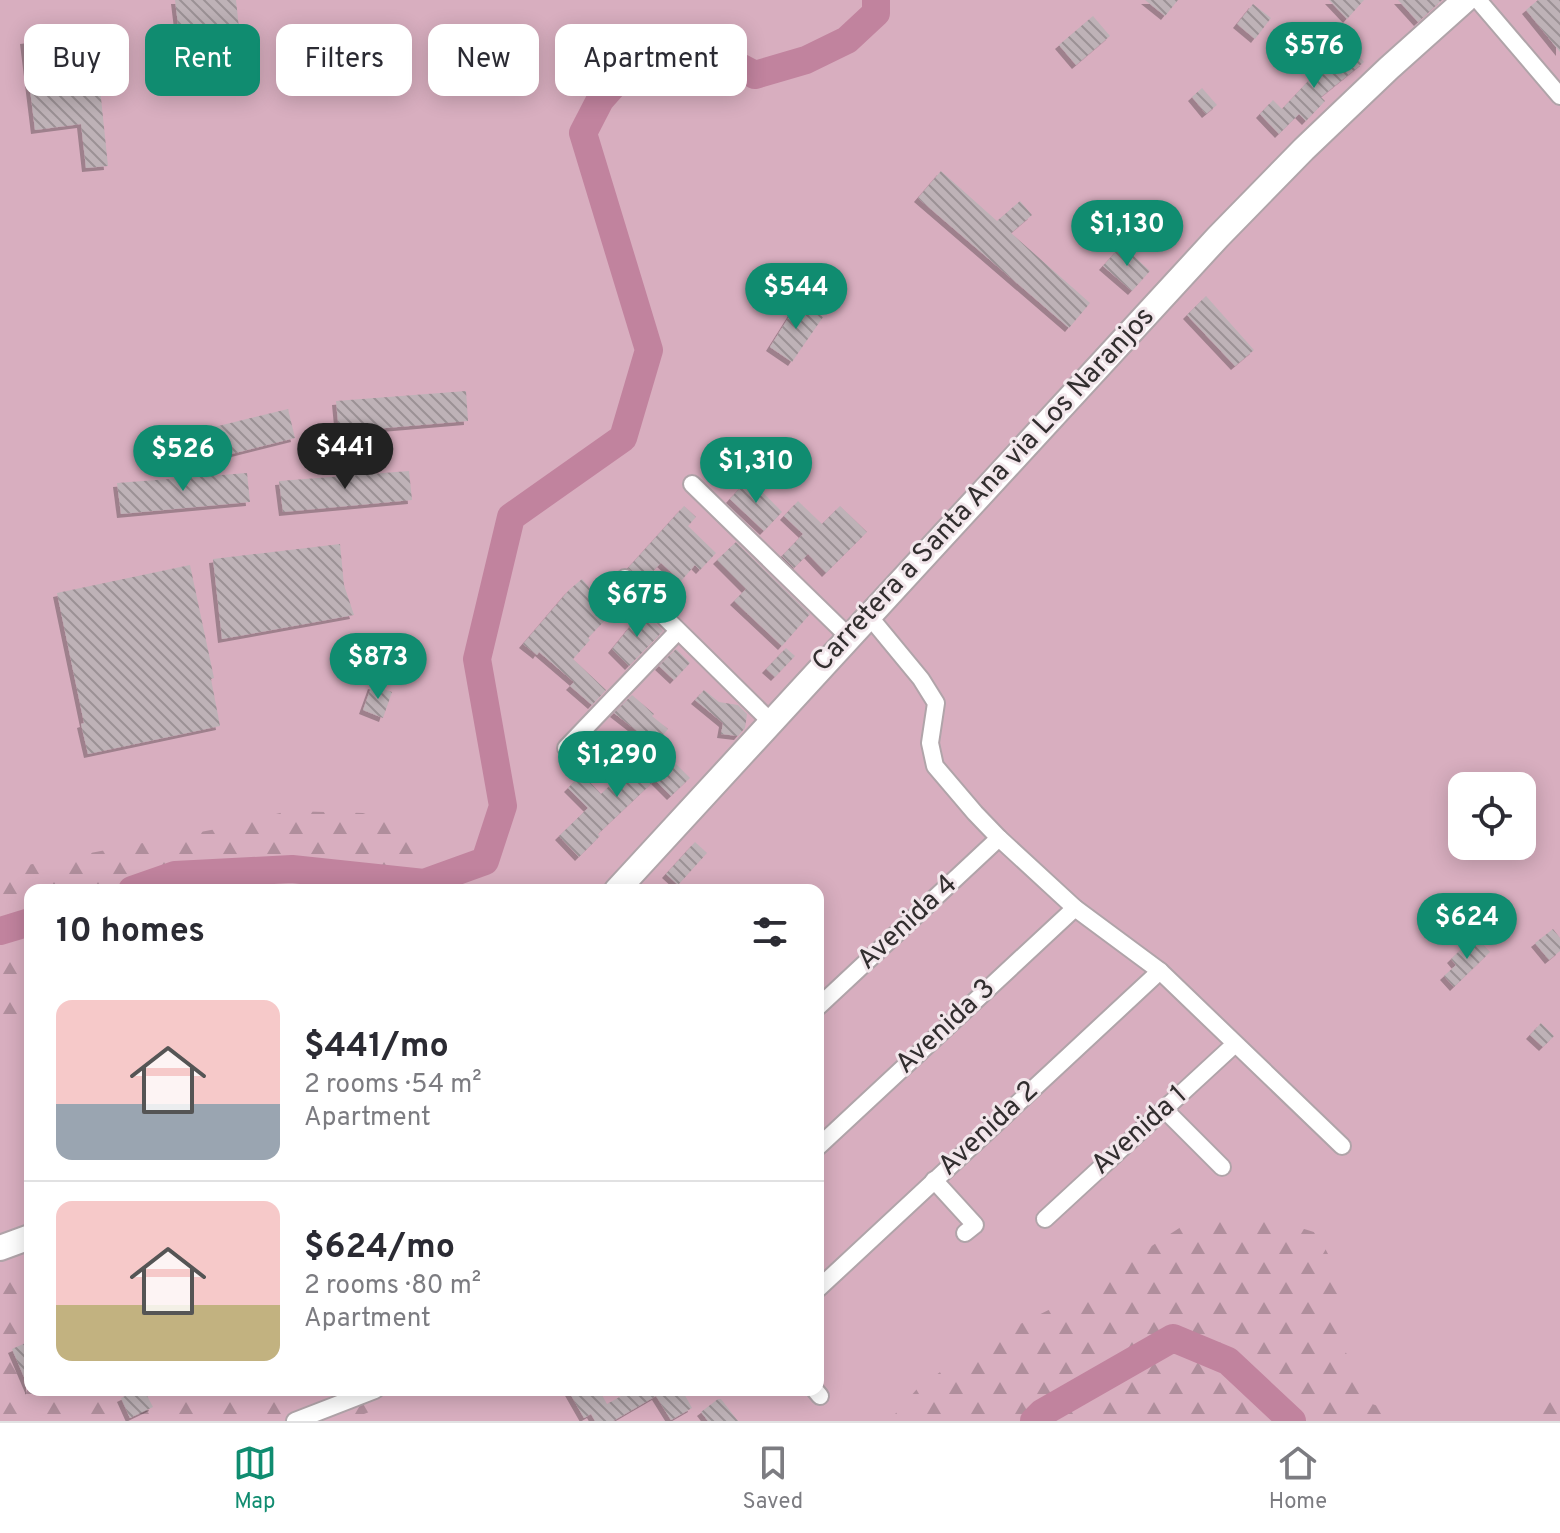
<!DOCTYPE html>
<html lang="en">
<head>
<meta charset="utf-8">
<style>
  body { margin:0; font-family:Overpass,sans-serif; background:#f7f7f7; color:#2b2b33; height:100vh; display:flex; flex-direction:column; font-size:30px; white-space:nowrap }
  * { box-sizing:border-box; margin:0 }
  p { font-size:26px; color:#7c7c81 }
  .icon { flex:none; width:44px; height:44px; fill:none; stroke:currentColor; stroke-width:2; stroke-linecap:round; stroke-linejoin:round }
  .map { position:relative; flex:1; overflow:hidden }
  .drawer { position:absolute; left:24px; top:884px; width:800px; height:512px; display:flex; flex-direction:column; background:#fff; border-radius:16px; box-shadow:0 4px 20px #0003 }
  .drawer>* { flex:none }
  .banner { position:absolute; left:24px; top:24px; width:800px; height:72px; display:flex; gap:16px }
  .tools { position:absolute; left:1448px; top:772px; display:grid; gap:16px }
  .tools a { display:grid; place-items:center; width:88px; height:88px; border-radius:16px; background:#fff; box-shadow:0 4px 20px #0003; font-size:40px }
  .price { position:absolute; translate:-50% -68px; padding:0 18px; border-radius:28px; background:#108c70; color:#fff; font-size:26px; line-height:52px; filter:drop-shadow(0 2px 4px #0008) }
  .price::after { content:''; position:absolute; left:50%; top:48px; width:24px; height:18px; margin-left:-12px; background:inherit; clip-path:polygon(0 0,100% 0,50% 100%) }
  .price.current { background:#222; color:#fff }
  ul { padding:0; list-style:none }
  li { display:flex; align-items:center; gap:24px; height:200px; padding:0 32px }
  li+li { border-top:2px solid #e1e1e2 }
  li span { display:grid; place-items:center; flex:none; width:224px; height:160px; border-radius:16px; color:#555 }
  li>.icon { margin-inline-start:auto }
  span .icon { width:96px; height:96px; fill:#fffc; stroke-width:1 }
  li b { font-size:34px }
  h2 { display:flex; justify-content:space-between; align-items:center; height:96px; padding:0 32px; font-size:34px }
  .chip { padding:0 28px; border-radius:16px; background:#fff; box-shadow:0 4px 20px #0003; font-size:28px; line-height:72px }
  .chip.current { background:#108c70; color:#fff }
  .dock { display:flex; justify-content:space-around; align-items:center; height:112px; border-top:2px solid #e1e1e2; background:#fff; font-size:22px; color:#7c7c81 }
  .dock a { display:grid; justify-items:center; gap:4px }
  .dock .current { color:#108c70 }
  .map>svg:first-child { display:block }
</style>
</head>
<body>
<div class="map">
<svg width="1560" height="1421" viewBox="0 0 1560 1421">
  <defs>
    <pattern id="forest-firs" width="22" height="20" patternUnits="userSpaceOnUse" patternTransform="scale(2)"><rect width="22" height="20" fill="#d8aebf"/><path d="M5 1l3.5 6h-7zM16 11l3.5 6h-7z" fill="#b08e9c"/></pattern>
    <pattern id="building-back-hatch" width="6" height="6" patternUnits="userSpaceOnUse" patternTransform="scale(2)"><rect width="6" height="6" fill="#beb2b7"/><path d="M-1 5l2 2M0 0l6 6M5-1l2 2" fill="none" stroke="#9b9195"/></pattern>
    <filter id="shadow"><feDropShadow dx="-4" dy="4" stdDeviation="0" flood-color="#0004"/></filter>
  </defs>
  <rect width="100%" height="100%" fill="#f2e6eb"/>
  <!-- green -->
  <path fill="#d8aebf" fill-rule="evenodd" d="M0,0H1560V1421H0ZM1462,786H1522V846H1462ZM30,890H818V1390H30Z"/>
  <!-- forest -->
  <g fill="url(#forest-firs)">
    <polygon points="288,811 363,813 431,839 414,890 30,890 30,1038 15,1036 0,1028 0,867 17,867 211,830"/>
    <polygon points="1256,1214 1317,1233 1339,1275 1337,1333 1369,1403 1424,1421 889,1421 917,1389 977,1345 1067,1301 1184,1225"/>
    <polygon points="30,1274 30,1390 374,1390 382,1407 346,1421 0,1421 0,1286"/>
    <polygon points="1560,1398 1560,1421 1505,1421"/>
  </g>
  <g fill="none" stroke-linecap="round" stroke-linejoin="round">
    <!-- river -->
    <g stroke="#c1839e" stroke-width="28">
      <polyline points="132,890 175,875 292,869 424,883 485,861 503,806 477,659 511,517 623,438 649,350 583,133 600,100 632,64 670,61 715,54 755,75 806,60 847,40 876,13 876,0"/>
      <polyline points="0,931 30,922"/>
      <polyline points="1034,1421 1042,1413 1173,1338 1228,1361 1292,1421"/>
    </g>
  </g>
  <!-- building -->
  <g fill="url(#building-back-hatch)" filter="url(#shadow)">
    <polygon points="175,0 236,0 245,85 224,87 223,76 185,81"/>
    <polygon points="1145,0 1178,0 1165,16"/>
    <polygon points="1329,0 1364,0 1347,19"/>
    <polygon points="1398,0 1442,0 1418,22"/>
    <polygon points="1538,0 1560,0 1560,52 1526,10"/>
    <polygon points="1253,4 1271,18 1255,39 1237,24"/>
    <polygon points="1093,16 1110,36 1076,65 1059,45"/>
    <polygon points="49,37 52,63 97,59 108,166 86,168 81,124 35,130 24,40"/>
    <polygon points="1349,43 1364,62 1321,97 1325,101 1306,121 1299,114 1279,134 1260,114 1273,100 1282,109 1315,74 1313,72"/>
    <polygon points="1202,88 1217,105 1206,114 1192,97"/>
    <polygon points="941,171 997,221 1020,201 1032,215 1011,233 1090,303 1069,328 918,198"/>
    <polygon points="1122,245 1150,271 1132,291 1103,266"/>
    <polygon points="1206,296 1254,350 1235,366 1187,315"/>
    <polygon points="799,301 823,317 792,362 770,347"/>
    <polygon points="466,391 468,421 339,432 336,401"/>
    <polygon points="288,409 295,438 172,469 161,440"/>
    <polygon points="409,471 412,500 283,512 279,481"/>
    <polygon points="247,473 250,502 121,514 117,483"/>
    <polygon points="749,478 782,512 764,531 730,499"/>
    <polygon points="798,501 822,524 840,506 867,532 826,573 808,554 794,568 782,556 803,534 784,516"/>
    <polygon points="684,506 696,517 688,526 716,553 700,570 695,565 681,581 661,563 643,581 628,568"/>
    <polygon points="736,542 810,614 782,646 734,601 746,589 717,560"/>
    <polygon points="340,544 344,585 354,615 222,639 213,559"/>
    <polygon points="190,565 214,678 211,679 220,726 88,754 81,724 84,723 57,593"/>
    <polygon points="582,579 595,594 590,599 608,617 588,638 590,640 573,659 606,690 592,705 570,686 574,682 539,652 537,655 523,644 569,590"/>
    <polygon points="643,611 663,631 629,666 612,649"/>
    <polygon points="786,648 795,656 775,677 766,669"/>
    <polygon points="676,649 690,663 674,680 659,666"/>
    <polygon points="372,685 392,692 383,718 363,710"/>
    <polygon points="704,690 719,702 738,705 747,714 745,728 738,736 721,734 723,723 695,700"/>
    <polygon points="632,695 654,714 652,716 668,729 655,745 614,713"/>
    <polygon points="661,749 690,778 671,796 655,780 598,834 600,836 579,857 559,836 588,808 568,788 582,774 601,794 620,776 627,783"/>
    <polygon points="695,842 707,853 678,885 666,874"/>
    <polygon points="1553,929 1560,938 1560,951 1549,960 1535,943"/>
    <polygon points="1475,936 1490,952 1454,987 1444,976 1456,965 1451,959"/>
    <polygon points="1541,1023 1554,1036 1543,1047 1530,1035"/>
    <polygon points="30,1341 30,1391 12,1349"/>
    <polygon points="137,1390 144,1390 153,1407 130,1418 121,1398"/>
    <polygon points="568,1390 599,1390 607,1404 632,1390 682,1390 692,1408 671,1420 656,1396 613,1421 595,1421 591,1414 584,1418"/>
    <polygon points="718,1399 721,1399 738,1421 708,1421 701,1412"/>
  </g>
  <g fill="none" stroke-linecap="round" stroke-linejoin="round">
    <!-- street casing -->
    <g stroke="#b0a4a9" stroke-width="20">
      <g id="street">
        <polyline points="1478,0 1560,96"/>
        <polyline points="692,484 849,637"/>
        <polyline points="625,578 771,722"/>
        <polyline points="869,616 921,679 936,703 930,743 935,766 975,813 999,838 1075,908 1160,971 1342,1146"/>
        <polyline points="566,748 678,631"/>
        <polyline points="818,1007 999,838"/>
        <polyline points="1165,1110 1222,1167"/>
        <polyline points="818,1147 1075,908"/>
        <polyline points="934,1180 975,1225 965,1233"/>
        <polyline points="1045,1219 1235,1044"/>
        <polyline points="818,1289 1160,971"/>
        <polyline points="815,1390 820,1396"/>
        <polyline points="295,1421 375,1390"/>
      </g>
    </g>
    <!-- secondary casing -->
    <g stroke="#b0a4a9" stroke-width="28">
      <g id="secondary">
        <polyline points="617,890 1218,237 1304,149 1389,68 1465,0"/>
        <polyline points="0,1248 30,1237"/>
      </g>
    </g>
    <!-- street -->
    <use href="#street" stroke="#fff" stroke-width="16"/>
    <!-- secondary -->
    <use href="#secondary" stroke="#fff" stroke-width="24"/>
  </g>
  <g text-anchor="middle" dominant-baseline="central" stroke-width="6" stroke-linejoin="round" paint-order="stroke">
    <!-- street labels -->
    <g font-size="28" fill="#322e2f" stroke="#f2e6eb">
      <text transform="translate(984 490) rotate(-47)">Carretera a Santa Ana via Los Naranjos</text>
      <text transform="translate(908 923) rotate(-43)">Avenida 4</text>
      <text transform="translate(946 1027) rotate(-43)">Avenida 3</text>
      <text transform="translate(989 1129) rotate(-43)">Avenida 2</text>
      <text transform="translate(1140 1131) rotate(-42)">Avenida 1</text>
    </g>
  </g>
</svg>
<div class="tools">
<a><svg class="icon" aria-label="locate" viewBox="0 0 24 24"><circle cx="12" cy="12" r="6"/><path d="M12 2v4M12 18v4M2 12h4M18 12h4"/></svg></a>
</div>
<b class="price" style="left:1314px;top:90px">$576</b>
<b class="price" style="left:1127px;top:268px">$1,130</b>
<b class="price" style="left:796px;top:331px">$544</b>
<b class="price current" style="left:345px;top:491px">$441</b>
<b class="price" style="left:183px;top:493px">$526</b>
<b class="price" style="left:756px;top:505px">$1,310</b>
<b class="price" style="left:637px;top:639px">$675</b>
<b class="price" style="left:378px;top:701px">$873</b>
<b class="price" style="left:617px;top:799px">$1,290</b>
<b class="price" style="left:1467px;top:961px">$624</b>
<div class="banner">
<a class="chip">Buy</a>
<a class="chip current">Rent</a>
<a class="chip">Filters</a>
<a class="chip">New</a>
<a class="chip">Apartment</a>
</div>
<section class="drawer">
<h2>10 homes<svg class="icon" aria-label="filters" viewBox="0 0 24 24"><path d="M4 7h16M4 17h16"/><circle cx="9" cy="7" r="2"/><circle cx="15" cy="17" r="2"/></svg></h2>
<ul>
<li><span style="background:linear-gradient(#f6c9c9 65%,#9aa5b1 0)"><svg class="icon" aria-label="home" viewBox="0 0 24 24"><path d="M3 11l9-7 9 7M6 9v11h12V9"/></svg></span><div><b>$441/mo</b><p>2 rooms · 54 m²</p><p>Apartment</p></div></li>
<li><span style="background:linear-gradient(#f6c9c9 65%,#c2b280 0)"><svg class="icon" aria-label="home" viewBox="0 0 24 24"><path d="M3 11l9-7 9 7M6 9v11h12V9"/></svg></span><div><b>$624/mo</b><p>2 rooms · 80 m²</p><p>Apartment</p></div></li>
</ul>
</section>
</div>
<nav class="dock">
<a class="current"><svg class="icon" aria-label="map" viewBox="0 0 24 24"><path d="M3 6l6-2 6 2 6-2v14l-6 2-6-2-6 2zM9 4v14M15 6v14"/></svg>Map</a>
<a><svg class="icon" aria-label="saved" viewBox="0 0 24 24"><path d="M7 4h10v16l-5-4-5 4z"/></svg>Saved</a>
<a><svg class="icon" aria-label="home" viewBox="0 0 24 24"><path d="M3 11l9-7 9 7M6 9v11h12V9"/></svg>Home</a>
</nav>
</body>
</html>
